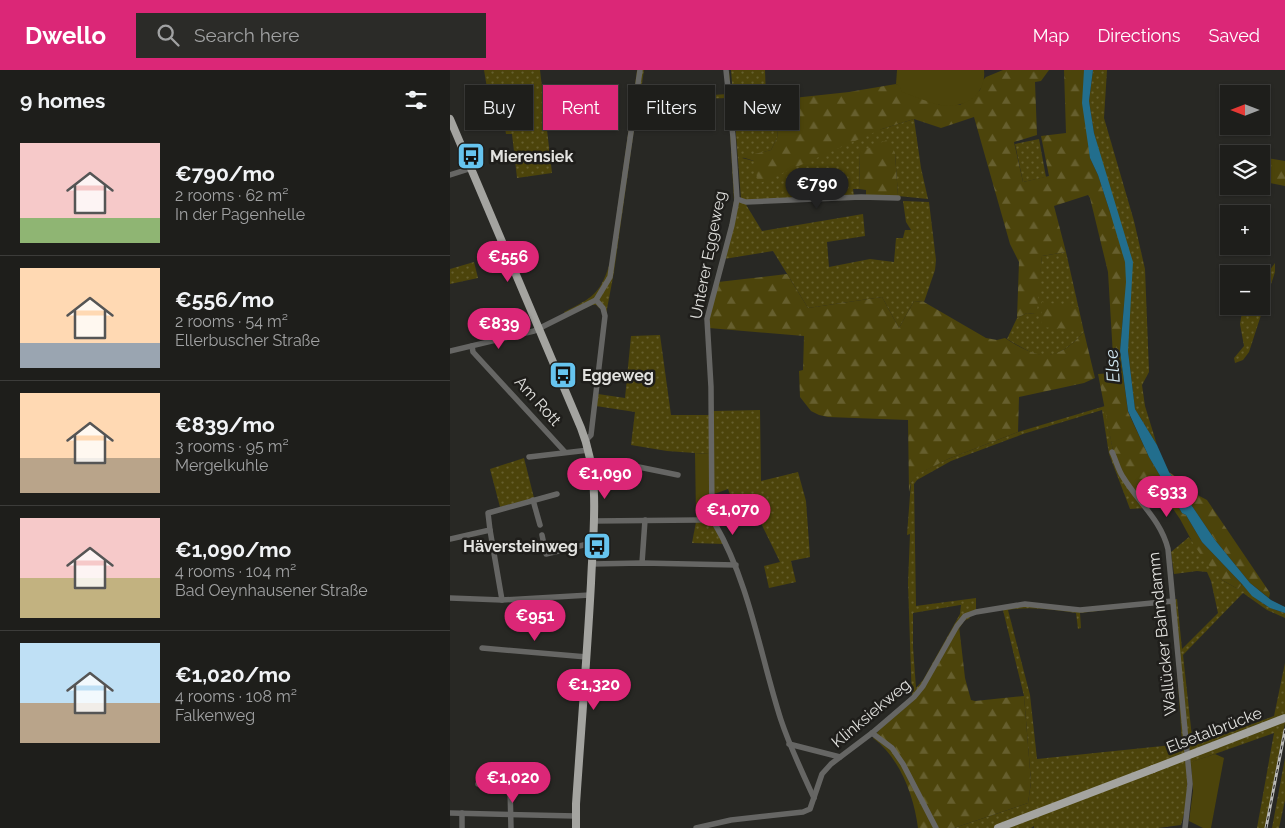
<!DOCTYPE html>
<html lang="en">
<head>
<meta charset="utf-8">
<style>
  body { margin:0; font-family:Raleway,sans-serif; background:#2b2b28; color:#f1f3f6; height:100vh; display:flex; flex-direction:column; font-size:19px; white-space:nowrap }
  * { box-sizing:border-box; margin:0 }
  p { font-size:16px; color:#a1a2a3 }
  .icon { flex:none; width:28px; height:28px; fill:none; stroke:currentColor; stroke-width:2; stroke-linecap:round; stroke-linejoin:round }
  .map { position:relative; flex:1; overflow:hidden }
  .side { display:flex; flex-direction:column; background:#1e1e1b; width:450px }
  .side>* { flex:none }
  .guide { position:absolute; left:15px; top:15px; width:475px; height:45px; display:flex; gap:10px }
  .needle { width:32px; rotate:270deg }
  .controls { position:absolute; left:770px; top:15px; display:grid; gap:10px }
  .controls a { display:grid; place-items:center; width:50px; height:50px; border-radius:0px; background:#1e1e1b; box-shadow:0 1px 4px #0004,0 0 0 1px #3c3c3a; font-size:25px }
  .price { position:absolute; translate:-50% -42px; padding:0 11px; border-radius:18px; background:#db2777; color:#fff; font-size:16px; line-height:32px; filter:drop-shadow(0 1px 2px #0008) }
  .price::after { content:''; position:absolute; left:50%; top:30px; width:15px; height:11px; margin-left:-8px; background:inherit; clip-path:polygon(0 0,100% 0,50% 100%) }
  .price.selected { background:#222; color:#fff }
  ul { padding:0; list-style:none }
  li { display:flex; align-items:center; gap:15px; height:125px; padding:0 20px }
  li+li { border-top:1px solid #3c3c3a }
  li span { display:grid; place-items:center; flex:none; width:140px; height:100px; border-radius:0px; color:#555 }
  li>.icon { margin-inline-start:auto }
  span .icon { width:60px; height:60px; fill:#fffc; stroke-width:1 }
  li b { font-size:21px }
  h2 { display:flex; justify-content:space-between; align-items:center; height:60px; padding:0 20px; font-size:21px }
  .pill { padding:0 18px; border-radius:0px; background:#1e1e1b; box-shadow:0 1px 4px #0004,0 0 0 1px #3c3c3a; font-size:18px; line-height:45px }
  .pill.selected { background:#db2777; color:#fff }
  header { display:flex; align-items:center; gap:30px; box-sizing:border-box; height:70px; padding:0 25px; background:#db2777; color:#fff }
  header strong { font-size:24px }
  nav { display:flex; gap:28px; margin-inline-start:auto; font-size:18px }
  .search { width:350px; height:45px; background:#2b2b28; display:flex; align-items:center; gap:12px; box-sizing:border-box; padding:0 18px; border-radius:0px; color:#a1a2a3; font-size:19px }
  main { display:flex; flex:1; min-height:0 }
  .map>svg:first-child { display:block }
</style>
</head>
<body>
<header>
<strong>Dwello</strong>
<div class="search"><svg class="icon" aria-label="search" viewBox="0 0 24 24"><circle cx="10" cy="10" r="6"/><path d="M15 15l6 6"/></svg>Search here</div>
<nav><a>Map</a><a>Directions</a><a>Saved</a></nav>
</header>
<main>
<section class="side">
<h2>9 homes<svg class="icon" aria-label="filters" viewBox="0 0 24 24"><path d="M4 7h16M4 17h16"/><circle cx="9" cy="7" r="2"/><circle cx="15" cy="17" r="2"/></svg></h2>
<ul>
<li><span style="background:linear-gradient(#f6c9c9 75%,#8fb573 0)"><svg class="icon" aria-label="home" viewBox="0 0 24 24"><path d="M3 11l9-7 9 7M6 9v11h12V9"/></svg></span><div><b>€790/mo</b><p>2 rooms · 62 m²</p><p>In der Pagenhelle</p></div></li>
<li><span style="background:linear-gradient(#ffd9b3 75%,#9aa5b1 0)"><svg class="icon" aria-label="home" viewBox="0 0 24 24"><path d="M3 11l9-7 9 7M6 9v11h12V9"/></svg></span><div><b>€556/mo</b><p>2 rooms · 54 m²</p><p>Ellerbuscher Straße</p></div></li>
<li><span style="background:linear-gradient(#ffd9b3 65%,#b9a48a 0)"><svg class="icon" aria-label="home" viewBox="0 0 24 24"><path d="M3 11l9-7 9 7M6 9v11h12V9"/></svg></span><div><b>€839/mo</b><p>3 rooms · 95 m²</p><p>Mergelkuhle</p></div></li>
<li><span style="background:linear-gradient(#f6c9c9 60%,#c2b280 0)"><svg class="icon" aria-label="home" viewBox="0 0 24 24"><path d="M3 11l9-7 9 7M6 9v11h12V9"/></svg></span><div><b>€1,090/mo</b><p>4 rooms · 104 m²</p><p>Bad Oeynhausener Straße</p></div></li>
<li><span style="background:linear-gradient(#bfe0f5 60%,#b9a48a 0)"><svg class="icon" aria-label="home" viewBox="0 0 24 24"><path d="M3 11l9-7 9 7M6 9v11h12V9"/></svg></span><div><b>€1,020/mo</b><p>4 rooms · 108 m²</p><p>Falkenweg</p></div></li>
</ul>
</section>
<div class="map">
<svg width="835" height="758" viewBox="0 0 835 758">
  <defs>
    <pattern id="grass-dots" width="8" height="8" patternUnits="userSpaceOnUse" patternTransform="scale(1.25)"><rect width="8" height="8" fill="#4c440b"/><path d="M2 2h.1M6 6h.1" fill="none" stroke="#665f2e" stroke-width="1.8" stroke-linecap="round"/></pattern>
    <pattern id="forest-firs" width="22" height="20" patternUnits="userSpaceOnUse" patternTransform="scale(1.25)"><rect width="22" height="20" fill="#4c440b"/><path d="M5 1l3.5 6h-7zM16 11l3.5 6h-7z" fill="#665f2e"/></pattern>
  </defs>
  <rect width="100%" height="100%" fill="#282824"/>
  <!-- grass -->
  <g fill="url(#grass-dots)" fill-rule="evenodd">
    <polygon points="34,0 90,0 102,103 67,108 62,64 56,64 49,23 38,24"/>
    <path d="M187,0H194L190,27L216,28L278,24L279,0L285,67L288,131L295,133L312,161L413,144L415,166L377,172L379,197L420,189L444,192L446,168H453L455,160H461L456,152L453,131L479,132L486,190L485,200L474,232L464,231L449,258L432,227L358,238L323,181L274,189L259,248L263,341L310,340L311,411L348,402L356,431L360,487L341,491L346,512L319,518L314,496L330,492L305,441H298L292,430H282L278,419L264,424L265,450L259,448V384L217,381L181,375L185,342L146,336L148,324L175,328L181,266L210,265L221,345H259V317L256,256L280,153L284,131L278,28L188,31L164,202L156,244L146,235H142L116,247L114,242C142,228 151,224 160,192Z"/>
    <polygon points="281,0 315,0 316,30 334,29 343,39 329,52 327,68 321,80 292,88 304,91 432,59 464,49 471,98 478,129 448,126 445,83 410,82 409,119 403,119 404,126 298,131 291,129"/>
    <polygon points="643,0 657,0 654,48 684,151 695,199 699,302 692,315 695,336 707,375 685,339 678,281 678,258 653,96 644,63 639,31"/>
    <polygon points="589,69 596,107 573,112 565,74"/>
    <path d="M616,182L634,262C622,275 606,290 586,284C576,281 566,274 557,269L567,248L577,243L585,244L592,186Z"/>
    <polygon points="24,192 28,208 0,214 0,199"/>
    <polygon points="825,193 825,202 799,282 793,290 785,293 784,288 794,276 790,254 793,236 811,236 811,212"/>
    <path d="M655,336L663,381L695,438L680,439L659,384L652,340L573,364L501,391L467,410L464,414L466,536L526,528V540L519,543L520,548L514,551L462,632L458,513L460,464L457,465L461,412L467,404L498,389L568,362ZM510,535H511L510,544L473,610L466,618L463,577V543Z"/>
    <polygon points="74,388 84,428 50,437 40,399"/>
    <polygon points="246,452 261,452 274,474 242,473"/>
    <path d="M739,467L772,510L788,519L792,514C806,529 815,538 835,543V548L817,540L793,523L733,585L743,676L824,646L835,593V653L815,758H807L824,663L742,692L741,703L737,705C738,721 736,740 731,755L708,758H584V756L581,758H504L578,733L581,712L574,626L552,536L576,533L630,539L727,529L732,579L768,543L761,511L757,502L747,501L724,504L721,482ZM718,533L723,537L732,674L587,689L580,625L558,540C581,536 603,540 626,543L628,559L631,558L630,543Z"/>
    <polygon points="835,688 835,730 829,758 822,758"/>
  </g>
  <!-- forest -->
  <g fill="url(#forest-firs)">
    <polygon points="553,0 599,0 591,11 585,12 587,65 564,72 573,112 599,106 591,66 616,63 614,0 634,0 640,88 648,105 660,142 675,192 676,212 670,281 678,342 699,387 732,443 736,445 752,472 792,514 788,519 772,510 756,492 744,475 730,449 708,417 689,426 673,404 663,381 648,304 664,303 658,202 640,128 638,125 604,136 616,182 592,186 587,242 585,244 577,243 567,248 569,192 560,174 524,47 491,58 464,49 432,59 308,114 304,91 292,87 321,80 327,68 329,52 343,39 334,29 399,22 446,14 490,35 510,35 530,20 533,10 536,7"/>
    <polygon points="439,69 445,83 448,126 416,126 416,120 409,119 410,82"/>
    <polygon points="811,87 835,91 835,116 811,111"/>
    <path d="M337,204L358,238L432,227L449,258L464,231L474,232L536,268L547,270L555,268C589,290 606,293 634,262L645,308L634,313L569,327L568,362L498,389L468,404L461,412L459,422L458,350L378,347L369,345L361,341L350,327L349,301L353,300L354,266L259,258V248L268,212Z"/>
    <polygon points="592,232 628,237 631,260 591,257"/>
    <polygon points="719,402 733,412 736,419 757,430 820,523 819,528 800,513 765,470"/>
    <path d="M509,556L515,608L521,630L525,631L574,626L581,712L578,733L504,758H468C464,726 450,688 423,668L431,658L462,632Z"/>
  </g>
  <!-- park -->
  <g fill="#4c440b">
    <path d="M447,0H534C537,24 514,40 490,35C477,32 464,26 452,22L450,17L446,14Z"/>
    <polygon points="245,383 259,384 260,446 259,448 246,447"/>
    <polygon points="765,684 774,688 761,758 753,758 739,751 743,721 741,692"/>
  </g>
  <!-- water -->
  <polygon fill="#226e8d" points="634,0 643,0 639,31 644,63 683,192 678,281 685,339 707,375 719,402 765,470 800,513 821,530 835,537 835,543 820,538 802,526 792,514 752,472 736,445 732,443 699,387 678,341 670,281 676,212 675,192 660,142 648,105 640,88 632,33"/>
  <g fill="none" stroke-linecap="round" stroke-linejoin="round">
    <!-- minor -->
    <g stroke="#666664" stroke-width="5.5">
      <polyline points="0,105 22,98"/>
      <polyline points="287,129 296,132 411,127 448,128"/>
      <polyline points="22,276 23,282 115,382"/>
      <polyline points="0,281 84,261 146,230 160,207 190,0"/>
      <polyline points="136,370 141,365 155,246 153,238 146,230"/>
      <path d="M662,382C666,390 668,400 673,407C688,432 711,450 718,479L740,714L735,758"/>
      <polyline points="79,387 139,380"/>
      <polyline points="142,395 179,395 228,405"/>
      <polyline points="83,430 90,455"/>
      <path d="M143,451L249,450H259L265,454C300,514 310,585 331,650C340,677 352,702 364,728"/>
      <polyline points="262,451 261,317 257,249 282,155 287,129 283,67 276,0"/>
      <polyline points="40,460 52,530"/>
      <polyline points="92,465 96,484 142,473"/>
      <polyline points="0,469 40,460 38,443 107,424"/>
      <polyline points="192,493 195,450"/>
      <polyline points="142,494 192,493 286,495"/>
      <polyline points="0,528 52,530 140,525"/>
      <polyline points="32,578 137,587"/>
      <polyline points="422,663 442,678 453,694 486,758"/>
      <polyline points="339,674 390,687"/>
      <polyline points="28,714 57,714 60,717 64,715 84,715"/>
      <polyline points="60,717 61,758"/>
      <polyline points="0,743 126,746"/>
      <polyline points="12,758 12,743"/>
      <polyline points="246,758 281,750 353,742 360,739 372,704 381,694 422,663 464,627 473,616 507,556 515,546 526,542 575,534 630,540 723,531"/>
    </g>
    <!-- major -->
    <g stroke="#a4a4a0" stroke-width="8">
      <path d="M0,49L131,358C151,408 143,460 141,513C137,587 131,660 126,734V758"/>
      <polyline points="548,758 703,699"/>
    </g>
    <!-- rail casing -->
    <g stroke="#babab7" stroke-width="3">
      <polyline id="rail" points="816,758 835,660"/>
    </g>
    <!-- rail -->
    <use href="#rail" stroke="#1f1e1b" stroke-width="1" stroke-dasharray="4" stroke-linecap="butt"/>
    <!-- major-bridge -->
    <polyline stroke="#a4a4a0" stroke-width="8" points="703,699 835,648"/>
  </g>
  <!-- icons -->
  <defs>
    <g id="bus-square" transform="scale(1.4375)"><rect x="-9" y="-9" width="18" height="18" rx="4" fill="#66c4ef" stroke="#1f1e1b"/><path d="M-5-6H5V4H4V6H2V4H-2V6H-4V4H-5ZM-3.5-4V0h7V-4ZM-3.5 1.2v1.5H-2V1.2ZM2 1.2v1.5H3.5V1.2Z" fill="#111"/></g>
  </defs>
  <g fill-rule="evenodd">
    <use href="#bus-square" x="21" y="86"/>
    <use href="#bus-square" x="113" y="305"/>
    <use href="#bus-square" x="147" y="476"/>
  </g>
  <g text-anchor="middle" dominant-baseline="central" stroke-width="5" stroke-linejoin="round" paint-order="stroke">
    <!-- poi labels -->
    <g font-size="16" font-weight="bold" fill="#e2e2df" stroke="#1f1e1b" text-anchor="start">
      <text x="40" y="86">Mierensiek</text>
      <text x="132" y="305">Eggeweg</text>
      <text x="128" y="476" text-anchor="end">Häversteinweg</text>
    </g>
    <!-- street labels -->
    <g font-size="16" fill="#e2e2df" stroke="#1f1e1b">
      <text transform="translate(258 185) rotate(-79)">Unterer Eggeweg</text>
      <text transform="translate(88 331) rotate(48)">Am Rott</text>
      <text transform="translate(712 564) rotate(-96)">Wallücker Bahndamm</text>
      <text transform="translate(421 643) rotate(-40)">Klinksiekweg</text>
      <text transform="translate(764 660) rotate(-21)">Elsetalbrücke</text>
    </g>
    <!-- water labels -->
    <g font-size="18" font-style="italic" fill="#d2e8f3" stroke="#1f1e1b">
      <text transform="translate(662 296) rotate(-94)">Else</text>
    </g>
  </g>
</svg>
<div class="controls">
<a><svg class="needle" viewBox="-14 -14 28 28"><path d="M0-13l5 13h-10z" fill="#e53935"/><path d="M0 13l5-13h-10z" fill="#a1a2a3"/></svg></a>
<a><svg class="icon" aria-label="layers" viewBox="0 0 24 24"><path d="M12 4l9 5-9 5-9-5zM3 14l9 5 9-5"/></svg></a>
<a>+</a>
<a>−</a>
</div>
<b class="price selected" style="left:367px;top:140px">€790</b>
<b class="price" style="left:58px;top:213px">€556</b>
<b class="price" style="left:49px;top:280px">€839</b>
<b class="price" style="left:155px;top:430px">€1,090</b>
<b class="price" style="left:717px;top:448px">€933</b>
<b class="price" style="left:283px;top:466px">€1,070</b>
<b class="price" style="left:85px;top:572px">€951</b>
<b class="price" style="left:144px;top:641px">€1,320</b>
<b class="price" style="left:63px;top:734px">€1,020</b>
<div class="guide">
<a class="pill">Buy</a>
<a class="pill selected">Rent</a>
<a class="pill">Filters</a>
<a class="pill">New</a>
</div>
</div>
</main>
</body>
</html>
